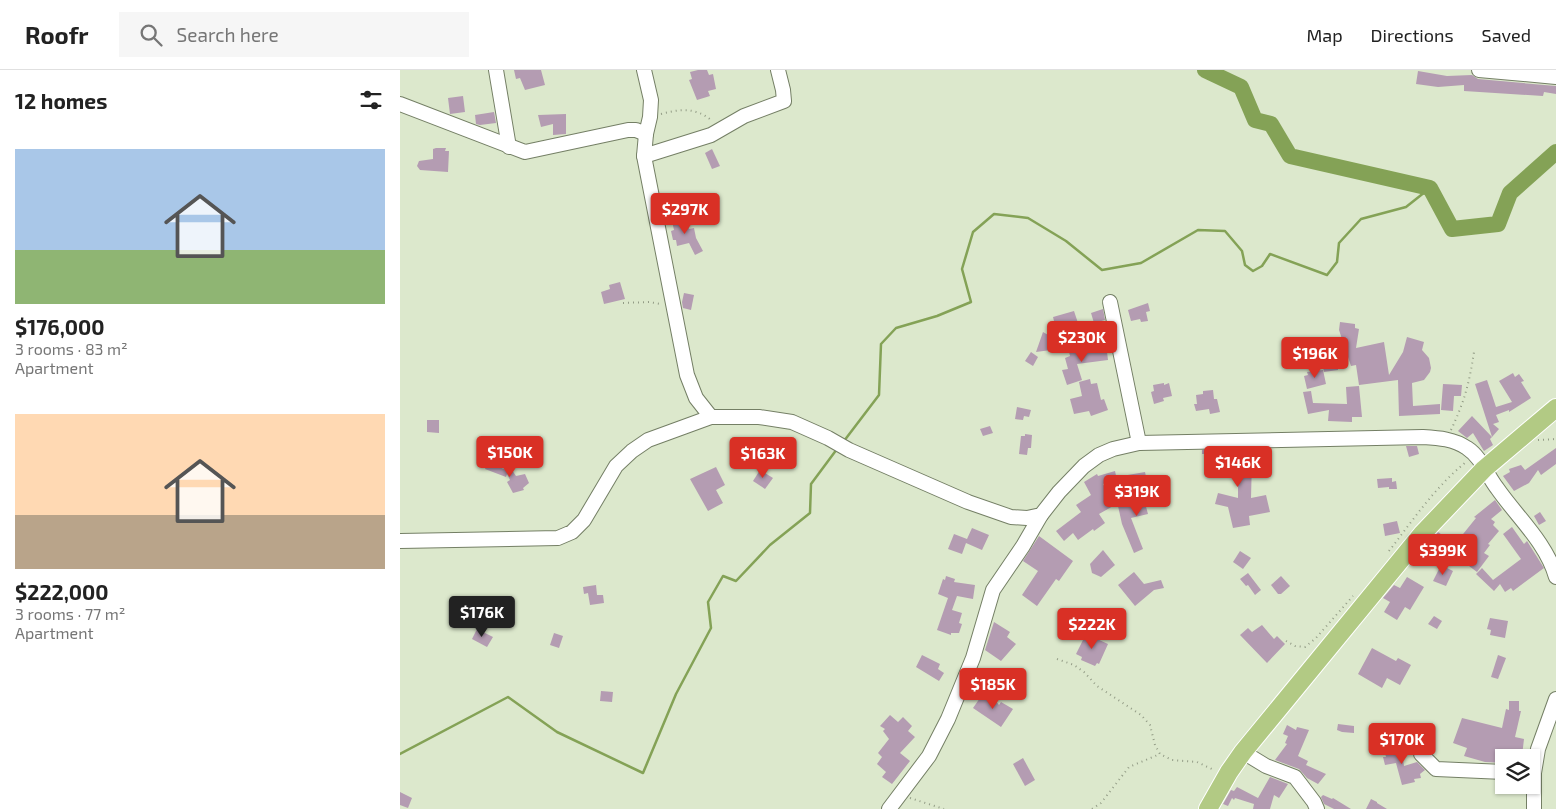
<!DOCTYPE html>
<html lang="en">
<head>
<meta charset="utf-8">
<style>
  body { margin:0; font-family:"Exo 2",sans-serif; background:#f6f6f6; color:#222; height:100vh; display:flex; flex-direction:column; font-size:19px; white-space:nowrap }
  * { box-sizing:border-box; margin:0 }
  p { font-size:16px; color:#767676 }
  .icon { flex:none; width:28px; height:28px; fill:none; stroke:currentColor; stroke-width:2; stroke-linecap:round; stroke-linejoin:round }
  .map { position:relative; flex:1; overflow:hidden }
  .drawer { display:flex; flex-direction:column; background:#fff; width:400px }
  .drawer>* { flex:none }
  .tools { position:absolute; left:1095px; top:679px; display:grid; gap:10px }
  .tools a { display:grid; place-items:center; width:45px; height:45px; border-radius:0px; background:#fff; box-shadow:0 1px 4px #0004; font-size:25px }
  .price { position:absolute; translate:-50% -42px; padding:0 11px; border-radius:5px; background:#d93025; color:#fff; font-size:16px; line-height:32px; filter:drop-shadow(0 1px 2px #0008) }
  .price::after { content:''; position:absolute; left:50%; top:30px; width:15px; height:11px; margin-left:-8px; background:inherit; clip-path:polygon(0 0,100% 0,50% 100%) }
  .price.current { background:#222; color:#fff }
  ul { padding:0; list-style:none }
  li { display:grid; align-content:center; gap:10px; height:265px; padding:0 15px }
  li span { display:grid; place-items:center; height:155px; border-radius:0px; color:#555 }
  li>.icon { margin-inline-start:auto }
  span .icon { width:90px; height:90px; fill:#fffc; stroke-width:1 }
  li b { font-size:21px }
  h2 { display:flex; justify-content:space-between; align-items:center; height:60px; padding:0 15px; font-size:21px }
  header { display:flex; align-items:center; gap:30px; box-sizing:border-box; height:70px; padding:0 25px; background:#fff; border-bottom:1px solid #e0e0e0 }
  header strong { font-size:24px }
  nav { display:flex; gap:28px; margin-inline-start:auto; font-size:18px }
  .search { width:350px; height:45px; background:#f6f6f6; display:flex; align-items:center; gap:12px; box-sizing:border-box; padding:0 18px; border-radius:0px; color:#767676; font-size:19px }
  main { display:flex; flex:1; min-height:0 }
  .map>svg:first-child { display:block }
</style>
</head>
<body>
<header>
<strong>Roofr</strong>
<div class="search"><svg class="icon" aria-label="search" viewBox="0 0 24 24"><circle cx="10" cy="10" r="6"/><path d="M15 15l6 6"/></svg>Search here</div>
<nav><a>Map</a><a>Directions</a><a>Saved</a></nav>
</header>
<main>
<section class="drawer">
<h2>12 homes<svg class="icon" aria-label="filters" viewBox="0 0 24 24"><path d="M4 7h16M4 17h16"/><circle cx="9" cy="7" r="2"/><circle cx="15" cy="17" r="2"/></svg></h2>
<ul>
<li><span style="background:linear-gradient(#a9c7e8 65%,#8fb573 0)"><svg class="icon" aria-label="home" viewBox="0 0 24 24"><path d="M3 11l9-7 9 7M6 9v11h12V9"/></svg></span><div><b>$176,000</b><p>3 rooms · 83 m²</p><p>Apartment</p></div></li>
<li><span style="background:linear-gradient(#ffd9b3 65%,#b9a48a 0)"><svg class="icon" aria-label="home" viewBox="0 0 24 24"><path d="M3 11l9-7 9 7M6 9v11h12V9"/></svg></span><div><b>$222,000</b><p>3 rooms · 77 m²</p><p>Apartment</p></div></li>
</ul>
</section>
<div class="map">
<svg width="1156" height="739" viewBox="0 0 1156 739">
  <rect width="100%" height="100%" fill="#dce8cc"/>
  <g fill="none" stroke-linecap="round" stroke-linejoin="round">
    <!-- stream -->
    <g stroke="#84a256" stroke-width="2.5">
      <polyline points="444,371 479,325 481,274 496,258 537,246 571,232 562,199 573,162 594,144 628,148 666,171 702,200 741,193 798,160 825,161 842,181 845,195 853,201 862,196 870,184 927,205 937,192 939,173 961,149 1006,137 1030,118"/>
      <polyline points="0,684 108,627 157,662 243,703 276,624 311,558 308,532 323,506 336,511 370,475 410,443 411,414 437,379"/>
    </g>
    <!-- river -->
    <polyline stroke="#84a256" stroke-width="16" points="805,0 841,17 855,50 871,54 890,86 1030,118 1052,159 1098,154 1110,123 1156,82"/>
  </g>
  <!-- building -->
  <g fill="#b49cb2">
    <polygon points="114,0 141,0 145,15 125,20 120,8 116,9"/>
    <polygon points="298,0 307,0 309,5 313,4 316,19 308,21 310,26 297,30 289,10 292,9 290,2"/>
    <polygon points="1018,1 1047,6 1072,5 1078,9 1156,16 1156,24 1144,22 1143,26 1064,21 1064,15 1038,17 1016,14"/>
    <polygon points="63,26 65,42 50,44 48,28"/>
    <polygon points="94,42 96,53 80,55 76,54 75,45"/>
    <polygon points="166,44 166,64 153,65 153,54 141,57 138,45"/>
    <polygon points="36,78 46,78 45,81 49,81 48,102 20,100 17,96 19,91 33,89 33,79"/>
    <polygon points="312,79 320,96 312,99 305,83"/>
    <polygon points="286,148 289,159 294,158 296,168 303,181 295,185 289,173 277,176 276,170 273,170 271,161 274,160 272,151"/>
    <polygon points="220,212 225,229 204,234 201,222 210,219 209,215"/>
    <polygon points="284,223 294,225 291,240 283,238 282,232"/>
    <polygon points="748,233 750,241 746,242 748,251 741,252 740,249 731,251 728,240"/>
    <polygon points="703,239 705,250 694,253 691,243"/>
    <polygon points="674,241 681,262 666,266 662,252 657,263 653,247"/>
    <polygon points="940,252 955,254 955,258 959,259 956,278 984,272 989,305 1003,282 1007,267 1024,272 1022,280 1029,288 1031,298 1030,302 1024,310 1012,313 1013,336 1040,334 1040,344 999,346 998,310 959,315 956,295 951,296 939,260"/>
    <polygon points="643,262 655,269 651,280 636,282"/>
    <polygon points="703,277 704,282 707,282 708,290 677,294 682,310 667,315 662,300 668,299 665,288 670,286 669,282"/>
    <polygon points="631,282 638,287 633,296 625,291"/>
    <polygon points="937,289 938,300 924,302 922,292"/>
    <polygon points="923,300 926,314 907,319 904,306 908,305 907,302"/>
    <polygon points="1113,303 1115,307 1119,304 1124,311 1121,312 1131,328 1109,342 1109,340 1096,345 1099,352 1093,354 1099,359 1092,367 1075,314 1087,310 1096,337 1112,332 1099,311"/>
    <polygon points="690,309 691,314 697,313 701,330 704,329 708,340 691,346 689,341 674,344 670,329 682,326 679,312"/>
    <polygon points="764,313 764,315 769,313 772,326 763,328 764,331 754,334 751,322 754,321 753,315"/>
    <polygon points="1043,314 1062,315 1061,326 1054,326 1053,341 1041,340"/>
    <polygon points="959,316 962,347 952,347 952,352 928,351 929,340 908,344 903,322 911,321 913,333 947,334 946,317"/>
    <polygon points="813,320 814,329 817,329 820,342 810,344 809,339 796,341 794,334 797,334 796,325 803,324 803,321"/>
    <polygon points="617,337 631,340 629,347 624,346 623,350 615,349"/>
    <polygon points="1072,346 1092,367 1090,369 1093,375 1084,381 1073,363 1067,368 1058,361"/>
    <polygon points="27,350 39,350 39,363 27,362"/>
    <polygon points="590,356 593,363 583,366 580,359"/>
    <polygon points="625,364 632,365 631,378 628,378 627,385 619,384 621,366 625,366"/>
    <polygon points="1006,376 1017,376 1019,384 1009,387"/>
    <polygon points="1156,378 1156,394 1141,405 1138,400 1129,413 1114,421 1103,406 1110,402 1109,399 1121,395 1125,400"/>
    <polygon points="802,380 841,380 841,390 852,390 851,428 866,425 870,442 849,446 850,455 833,458 828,437 815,434 818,423 838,428 838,407 835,407 835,394 806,395 806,384 802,384"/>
    <polygon points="88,392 108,401 108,402 112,400 116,406 125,404 129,413 123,418 124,420 113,423 107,412 110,410 107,404 106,407 85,399"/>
    <polygon points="316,397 325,415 316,420 323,433 308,441 290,409"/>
    <polygon points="360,400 373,408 365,419 353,411"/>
    <polygon points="715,401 717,410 703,414 715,435 699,444 705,453 694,461 693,459 678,470 673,463 664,471 656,461 681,442 676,435 691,425 684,412 697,404 698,406"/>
    <polygon points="745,402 748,415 733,417 732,415 724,417 722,406"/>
    <polygon points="992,408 992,412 996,411 997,419 989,419 989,417 978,418 977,409"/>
    <polygon points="768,422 769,432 745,433 748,444 731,448 743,479 734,483 722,454 718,436"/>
    <polygon points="1095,430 1102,440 1091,449 1095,452 1093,455 1099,461 1088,474 1090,475 1084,483 1089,486 1077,502 1069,496 1071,493 1034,467 1038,462 1055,474 1076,448 1074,447"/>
    <polygon points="1140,442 1146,451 1139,455 1134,446"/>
    <polygon points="997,451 1000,463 985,466 983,454"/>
    <polygon points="1112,457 1124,474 1127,471 1144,498 1113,521 1111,518 1105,522 1100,514 1094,521 1076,504 1082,498 1093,510 1121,489 1103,464"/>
    <polygon points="572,458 589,465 582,480 566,473 562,484 548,479 554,464 567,469"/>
    <polygon points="639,466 673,491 659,511 656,509 637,536 622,525 638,501 623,491"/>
    <polygon points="703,480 715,495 701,507 692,503 690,494"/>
    <polygon points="840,481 851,488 843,499 833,492"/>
    <polygon points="1041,495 1053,501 1046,516 1033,511"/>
    <polygon points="734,502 744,514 761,510 764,518 754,520 735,536 718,515"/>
    <polygon points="848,503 861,520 855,525 848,515 846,516 840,509"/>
    <polygon points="546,506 555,509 554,512 575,515 573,529 557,526 552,540 562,543 559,553 562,554 559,563 551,563 551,565 537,560 548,528 538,524 543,509 545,510"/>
    <polygon points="881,506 890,516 881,524 878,524 871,515"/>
    <polygon points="1007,507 1024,517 1010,540 1005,537 997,550 984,542 990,532 983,528 994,515 1000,518"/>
    <polygon points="196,515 197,525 203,525 204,533 190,535 188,523 184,524 183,517"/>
    <polygon points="1034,546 1042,551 1037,559 1028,554"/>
    <polygon points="1090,548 1108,551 1105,568 1090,565 1091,560 1087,559"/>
    <polygon points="594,552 610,562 607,567 616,574 601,591 585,580"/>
    <polygon points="862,555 874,569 877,566 885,574 867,593 840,565 848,558 852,562"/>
    <polygon points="77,559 93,567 87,577 72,569"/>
    <polygon points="154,563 163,566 159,578 150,575"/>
    <polygon points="686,564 708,574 699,594 697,593 695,596 681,590 682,587 676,584"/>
    <polygon points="972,578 996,591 998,588 1011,595 1000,615 987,608 982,618 958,604"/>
    <polygon points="522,585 540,594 538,599 544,603 539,611 516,597"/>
    <polygon points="1098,585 1106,588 1098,609 1091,607"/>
    <polygon points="201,621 213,622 212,632 200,631"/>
    <polygon points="589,623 599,635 601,632 613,639 601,657 573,638 580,628"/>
    <polygon points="1109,631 1119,631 1119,641 1121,641 1115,667 1124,669 1122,686 1107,683 1106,688 1104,688 1104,693 1085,692 1064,686 1067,678 1053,673 1062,648 1102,658 1106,639 1109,640"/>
    <polygon points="490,645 498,652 503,647 512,656 508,661 515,667 500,683 510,691 492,714 482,707 486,702 477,694 482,687 478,683 489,669 483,661 485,659 480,656"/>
    <polygon points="938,654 954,656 954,663 942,662 937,660"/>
    <polygon points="887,655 896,660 897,657 909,660 898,686 908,691 906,695 926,704 918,714 907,708 899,699 875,690 887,674 885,673 888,666 883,664"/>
    <polygon points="994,673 995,678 1001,677 1004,696 1017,692 1025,700 1020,704 1021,708 1014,709 1015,712 1002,715 996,693 985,695 983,687 986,687 983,675"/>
    <polygon points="623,688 635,710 625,716 613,694"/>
    <polygon points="870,707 888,714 879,728 874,725 870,739 853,739 854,734 835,728 834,730 832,728 828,736 823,734 831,720 834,721 837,717 858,728"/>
    <polygon points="0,722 12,728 8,738 0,735"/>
    <polygon points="923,725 932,729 933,728 951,739 934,739 924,734 921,727"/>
    <polygon points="971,729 977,732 977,733 987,739 966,739"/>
  </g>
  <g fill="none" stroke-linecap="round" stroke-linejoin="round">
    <!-- minor casing -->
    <g stroke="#747f65" stroke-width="16">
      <g id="minor">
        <polyline points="96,0 109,77"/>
        <polyline points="244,0 251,30 250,47 246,64 244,86 287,305 296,328 311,347"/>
        <polyline points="1079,0 1156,7"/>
        <polyline points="0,34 125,82 228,60 236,60 246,64"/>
        <polyline points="244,86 311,65 344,46 384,31 383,20 378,0"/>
        <polyline points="710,232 739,373"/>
        <path d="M0,471L158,468L172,462L184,450L216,396L232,381L248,370L311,347H359L392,352L428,368L449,380L568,432L611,447L627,448L641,445L659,422L684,396L699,385L713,379L739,373L1023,367C1039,368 1054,369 1067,378C1081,387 1087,405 1097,418C1117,447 1146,472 1156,507"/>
        <polyline points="843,682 866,696 895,707 914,732 917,739"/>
        <polyline points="1021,684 1036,699 1104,702"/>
        <polyline points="489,739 529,686 548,649 573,588 593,520 623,476 641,445"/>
        <polyline points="1134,739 1134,703 1138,679 1156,629"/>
      </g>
    </g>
    <!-- major casing -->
    <g stroke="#fff" stroke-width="20">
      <polyline id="major" points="808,739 829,702 843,682 1022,464 1084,399 1156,338"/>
    </g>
    <!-- path -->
    <g stroke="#939c86" stroke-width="2" stroke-dasharray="1 4" stroke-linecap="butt">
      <path d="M261,44C279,39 297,37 312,51"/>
      <polyline points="223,233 249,232 261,234"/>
      <path d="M1051,360C1065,330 1069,314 1074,282"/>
      <polyline points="1138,370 1156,369"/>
      <path d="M989,481C1013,450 1035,417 1066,392"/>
      <polyline points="886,571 895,576 905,577 916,568 953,526"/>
      <polyline points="657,589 674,595 684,602 697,616 741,645 750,655 755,675 760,684 772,690 797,692 814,700"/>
      <polyline points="510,728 544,739"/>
      <polyline points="692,739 701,733 729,697 760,684"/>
    </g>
    <!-- minor -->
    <use href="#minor" stroke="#fff" stroke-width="14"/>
    <!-- major -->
    <use href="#major" stroke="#b2ca84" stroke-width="18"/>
  </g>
</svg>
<div class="tools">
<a><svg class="icon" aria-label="layers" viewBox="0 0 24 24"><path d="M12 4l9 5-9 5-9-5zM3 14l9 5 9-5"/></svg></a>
</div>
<b class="price" style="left:285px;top:165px">$297K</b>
<b class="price" style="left:682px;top:293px">$230K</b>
<b class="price" style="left:915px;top:309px">$196K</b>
<b class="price" style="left:110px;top:408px">$150K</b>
<b class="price" style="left:363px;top:409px">$163K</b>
<b class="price" style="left:838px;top:418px">$146K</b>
<b class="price" style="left:737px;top:447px">$319K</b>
<b class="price" style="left:1043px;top:506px">$399K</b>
<b class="price current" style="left:82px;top:568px">$176K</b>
<b class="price" style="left:692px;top:580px">$222K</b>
<b class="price" style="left:593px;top:640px">$185K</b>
<b class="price" style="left:1002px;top:695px">$170K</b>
</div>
</main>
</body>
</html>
